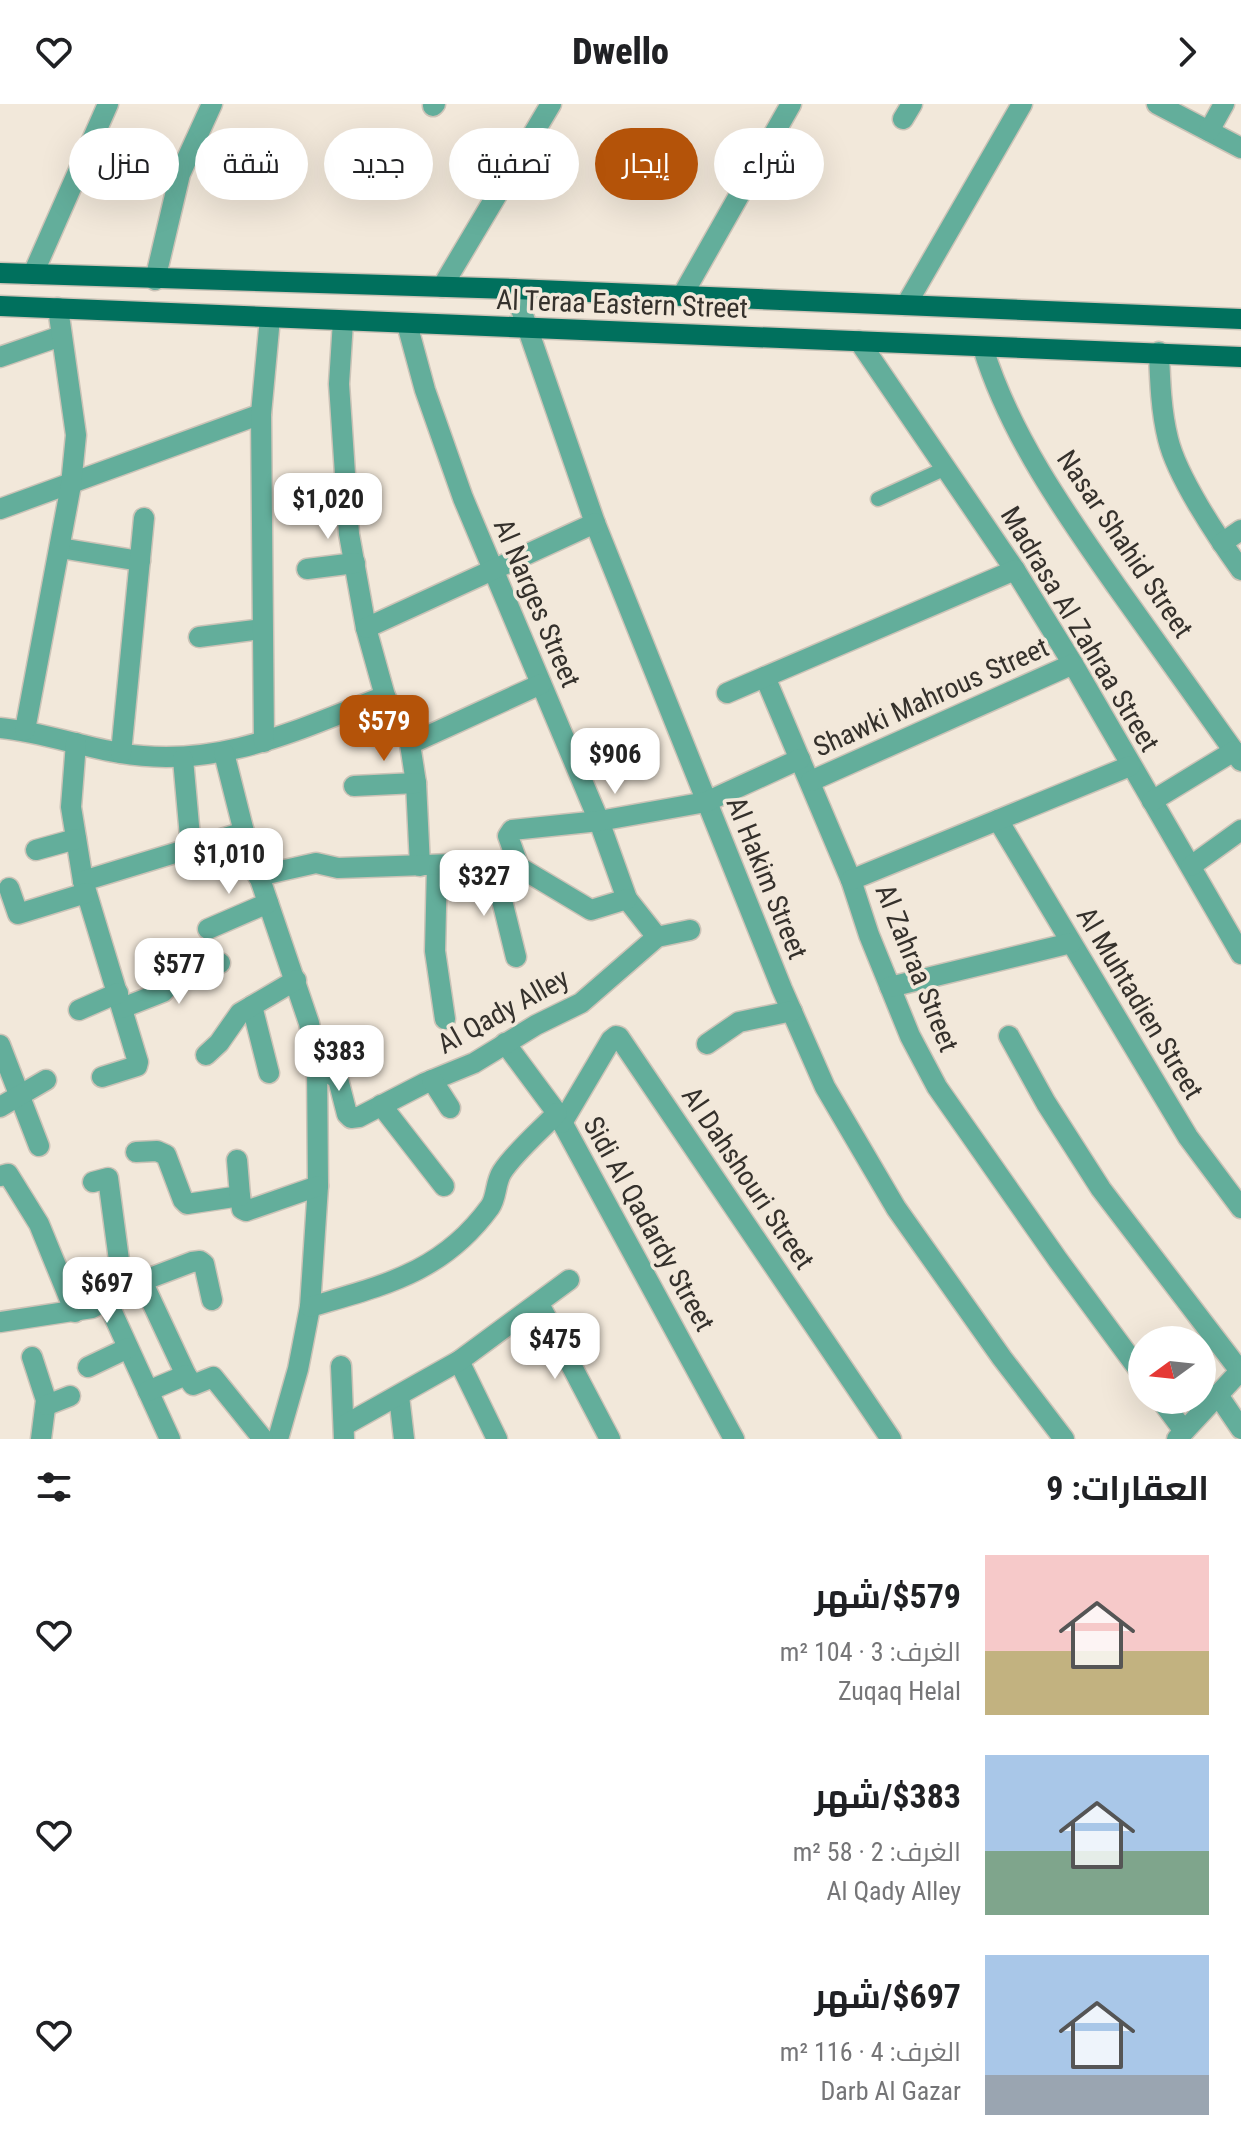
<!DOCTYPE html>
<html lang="ar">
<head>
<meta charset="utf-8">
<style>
  body { margin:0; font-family:"Roboto Condensed",Cairo,sans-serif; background:#f2f2f2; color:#202124; direction:rtl; height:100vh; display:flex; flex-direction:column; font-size:30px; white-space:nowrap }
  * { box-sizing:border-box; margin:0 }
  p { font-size:26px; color:#757577 }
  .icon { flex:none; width:44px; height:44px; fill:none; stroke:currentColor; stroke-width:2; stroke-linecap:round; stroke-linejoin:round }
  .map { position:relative; height:1335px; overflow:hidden; direction:ltr }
  .details { display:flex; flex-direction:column; background:#fff; flex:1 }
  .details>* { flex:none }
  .top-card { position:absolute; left:24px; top:24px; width:800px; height:72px; direction:rtl; display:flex; gap:16px }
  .needle { width:52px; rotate:255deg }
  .controls { position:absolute; left:1128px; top:1222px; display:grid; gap:16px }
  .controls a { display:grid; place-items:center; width:88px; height:88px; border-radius:50%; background:#fff; box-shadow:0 8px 32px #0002; font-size:40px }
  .price { position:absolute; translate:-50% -68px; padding:0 18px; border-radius:16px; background:#fff; color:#222; font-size:26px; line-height:52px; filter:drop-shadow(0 2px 4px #0008) }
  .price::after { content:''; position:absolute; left:50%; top:48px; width:24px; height:18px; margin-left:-12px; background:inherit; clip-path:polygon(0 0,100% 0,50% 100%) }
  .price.selected { background:#b45309; color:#fff }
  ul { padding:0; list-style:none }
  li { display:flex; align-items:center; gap:24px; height:200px; padding:0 32px }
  li span { display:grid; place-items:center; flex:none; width:224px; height:160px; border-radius:0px; color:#555 }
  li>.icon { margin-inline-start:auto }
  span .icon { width:96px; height:96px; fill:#fffc; stroke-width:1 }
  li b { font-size:34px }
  h2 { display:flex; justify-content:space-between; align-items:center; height:96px; padding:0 32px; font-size:34px }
  .chip { padding:0 28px; border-radius:36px; background:#fff; box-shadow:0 8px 32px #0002; font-size:28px; line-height:72px }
  .chip.selected { background:#b45309; color:#fff }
  header { display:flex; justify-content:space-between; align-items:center; height:104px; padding:0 32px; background:#fff; font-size:36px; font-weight:800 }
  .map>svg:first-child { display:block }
</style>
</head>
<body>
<header><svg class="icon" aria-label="forward" viewBox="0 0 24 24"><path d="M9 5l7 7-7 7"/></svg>Dwello<svg class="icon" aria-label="heart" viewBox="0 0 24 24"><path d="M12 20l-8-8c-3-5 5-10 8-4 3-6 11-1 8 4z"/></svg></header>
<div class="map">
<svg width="1241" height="1335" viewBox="0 0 1241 1335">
  <rect width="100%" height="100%" fill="#f2e8da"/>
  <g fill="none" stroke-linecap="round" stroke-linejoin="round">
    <!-- service casing -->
    <g stroke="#ccc3b7" stroke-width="17">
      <polyline id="service" points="878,395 946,364"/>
    </g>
    <!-- minor casing -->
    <g stroke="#ccc3b7" stroke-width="23">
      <g id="minor">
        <polyline points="1157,0 1241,44"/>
        <polyline points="433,2 435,0"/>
        <polyline points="903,15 912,0"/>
        <polyline points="1209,27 1224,0"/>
        <polyline points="33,170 108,0"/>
        <polyline points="155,176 180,70 212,0"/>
        <polyline points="442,183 551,0"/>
        <polyline points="514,185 595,419 782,885 825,983 896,1104 1002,1254 1064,1335"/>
        <polyline points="682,192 791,0"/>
        <polyline points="906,201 1022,0"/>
        <polyline points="343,217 339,280 349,430 366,524 385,592 410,640 416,679 420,762"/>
        <polyline points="407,220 425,286 463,394 599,717 627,795 657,833"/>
        <polyline points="859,237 1015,466 1073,560 1241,850"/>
        <path d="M983,244C1010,331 1065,409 1117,483C1158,541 1200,599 1241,657"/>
        <path d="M1159,248C1160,277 1161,307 1168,335C1177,373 1218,434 1241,466"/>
        <polyline points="0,253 61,232"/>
        <polyline points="0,405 261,310"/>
        <polyline points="1222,439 1241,426"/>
        <polyline points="60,444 140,457"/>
        <polyline points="307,465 355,459"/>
        <polyline points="366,524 595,419"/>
        <polyline points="199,533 262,525"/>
        <polyline points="765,573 851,776 869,831 910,932 937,983 1058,1156 1142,1270"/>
        <polyline points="727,589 1015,466"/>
        <path d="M0,624C41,628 79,642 120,649C217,666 297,626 385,592"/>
        <polyline points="25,626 71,381 76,331 58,204"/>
        <polyline points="264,638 261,310 270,214"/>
        <polyline points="76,639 71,703 83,777 138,958 137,962 102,973"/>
        <polyline points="410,640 541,580"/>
        <polyline points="121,649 144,414"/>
        <polyline points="224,649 244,728 309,919 317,960 318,1082 310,1203 298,1265 278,1335"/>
        <polyline points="183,655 191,744"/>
        <polyline points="811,677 1073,560"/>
        <polyline points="354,682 416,679"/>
        <polyline points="1152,697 1234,647"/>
        <polyline points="998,716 1188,1033 1241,1104"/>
        <polyline points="36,746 76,735"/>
        <polyline points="437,761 435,847 445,915"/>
        <polyline points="1191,762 1241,726"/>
        <polyline points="519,763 508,732 512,726 599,717 706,698 800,655"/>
        <polyline points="494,764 516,853"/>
        <polyline points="258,772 316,759 338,764 454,760 478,765 519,763 591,806 627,795"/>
        <polyline points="851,776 1130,662"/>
        <polyline points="83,777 244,728"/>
        <polyline points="9,784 18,810 86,789"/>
        <polyline points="208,825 268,799"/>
        <polyline points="890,883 1071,839"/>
        <polyline points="252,902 269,969"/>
        <polyline points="122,904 163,888 180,870 220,859"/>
        <polyline points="79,906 118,889"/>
        <polyline points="1009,932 1046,999 1101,1085 1240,1267"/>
        <polyline points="505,939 557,1009 734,1335"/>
        <polyline points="707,940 739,918 792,907"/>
        <polyline points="0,941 39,1042"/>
        <polyline points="206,951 219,939 240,909 296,876"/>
        <polyline points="317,960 338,975 347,1010 351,1014 359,1013 425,979 474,959 536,921 581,899 657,833 690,826"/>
        <polyline points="432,976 450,1004"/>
        <polyline points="381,1001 444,1082"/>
        <polyline points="0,1003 46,976"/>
        <polyline points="562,1019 611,936 616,932 619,933 891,1335"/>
        <polyline points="136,1048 157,1047 166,1051 183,1096 187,1100 240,1092 242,1105 246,1107 318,1082"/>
        <polyline points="237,1056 240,1092"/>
        <polyline points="0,1072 8,1070 39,1120 75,1208"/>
        <polyline points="93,1078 108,1074 123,1186"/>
        <polyline points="142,1177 186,1271"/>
        <polyline points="107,1197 170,1335"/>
        <polyline points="539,1200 610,1335"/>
        <path d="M310,1203C384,1181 442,1169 490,1103C497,1093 495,1079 502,1068C515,1048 540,1027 557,1009"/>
        <polyline points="0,1218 92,1204 142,1177 192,1158 200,1157 204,1160 212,1196"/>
        <polyline points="32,1253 46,1296 41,1335"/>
        <polyline points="459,1257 497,1335"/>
        <polyline points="341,1262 344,1335"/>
        <polyline points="88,1263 128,1244"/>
        <polyline points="148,1287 186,1271 193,1281 213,1273 263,1335"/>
        <polyline points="1218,1291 1241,1325"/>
        <polyline points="399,1292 404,1335"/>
        <polyline points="1161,1296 1184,1327"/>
        <polyline points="47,1301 70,1292"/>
        <polyline points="345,1321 459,1257 569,1176"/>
      </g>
    </g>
    <!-- tertiary casing -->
    <g stroke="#ccc3b7" stroke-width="23">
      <polyline id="tertiary" points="1177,1335 1241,1266"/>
    </g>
    <!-- primary casing -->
    <g stroke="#ccc3b7" stroke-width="23">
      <g id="primary">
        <polyline points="0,169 514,185 1241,215"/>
        <polyline points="0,202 1241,253"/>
      </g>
    </g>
    <!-- service -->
    <use href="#service" stroke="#63ae9b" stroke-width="14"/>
    <!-- minor -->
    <use href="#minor" stroke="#63ae9b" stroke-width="20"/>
    <!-- tertiary -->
    <use href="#tertiary" stroke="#63ae9b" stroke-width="20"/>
    <!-- primary -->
    <use href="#primary" stroke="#00705d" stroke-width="20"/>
  </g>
  <g text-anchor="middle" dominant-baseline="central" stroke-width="7" stroke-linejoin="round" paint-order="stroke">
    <!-- street labels -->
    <g font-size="28" fill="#35312c" stroke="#f2e8da">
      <text transform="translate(622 200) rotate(2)">Al Teraa Eastern Street</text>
      <text transform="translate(1125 440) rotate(56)">Nasar Shahid Street</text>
      <text transform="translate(537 499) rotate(67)">Al Narges Street</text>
      <text transform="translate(1080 525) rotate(59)">Madrasa Al Zahraa Street</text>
      <text transform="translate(931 593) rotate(-24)">Shawki Mahrous Street</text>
      <text transform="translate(767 774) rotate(68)">Al Hakim Street</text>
      <text transform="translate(917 864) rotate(68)">Al Zahraa Street</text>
      <text transform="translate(1140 899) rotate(59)">Al Muhtadien Street</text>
      <text transform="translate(503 907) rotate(-29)">Al Qady Alley</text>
      <text transform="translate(748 1074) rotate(56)">Al Dahshouri Street</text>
      <text transform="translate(649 1120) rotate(61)">Sidi Al Qadardy Street</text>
    </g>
  </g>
</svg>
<div class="controls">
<a><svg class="needle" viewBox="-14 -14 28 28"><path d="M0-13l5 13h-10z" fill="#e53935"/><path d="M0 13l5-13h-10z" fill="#757577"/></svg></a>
</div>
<b class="price" style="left:328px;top:437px">$1,020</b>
<b class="price selected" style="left:384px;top:659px">$579</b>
<b class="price" style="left:615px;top:692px">$906</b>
<b class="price" style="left:229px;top:792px">$1,010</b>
<b class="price" style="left:484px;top:814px">$327</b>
<b class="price" style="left:179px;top:902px">$577</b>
<b class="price" style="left:339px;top:989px">$383</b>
<b class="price" style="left:107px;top:1221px">$697</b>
<b class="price" style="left:555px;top:1277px">$475</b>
<div class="top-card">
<a class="chip">شراء</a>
<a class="chip selected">إيجار</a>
<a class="chip">تصفية</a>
<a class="chip">جديد</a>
<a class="chip">شقة</a>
<a class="chip">منزل</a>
</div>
</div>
<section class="details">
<h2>العقارات: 9<svg class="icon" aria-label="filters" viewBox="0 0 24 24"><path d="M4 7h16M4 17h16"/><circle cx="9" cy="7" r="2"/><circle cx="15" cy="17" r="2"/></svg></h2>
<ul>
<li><span style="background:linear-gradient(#f6c9c9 60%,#c2b280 0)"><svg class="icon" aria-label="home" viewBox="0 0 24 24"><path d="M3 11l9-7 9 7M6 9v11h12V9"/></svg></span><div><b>$579/شهر</b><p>الغرف: 3 · 104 m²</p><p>Zuqaq Helal</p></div><svg class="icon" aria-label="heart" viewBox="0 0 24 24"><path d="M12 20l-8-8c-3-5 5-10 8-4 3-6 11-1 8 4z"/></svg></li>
<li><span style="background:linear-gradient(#a9c7e8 60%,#7fa58c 0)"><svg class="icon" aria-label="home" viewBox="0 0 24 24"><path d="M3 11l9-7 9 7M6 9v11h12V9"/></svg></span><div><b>$383/شهر</b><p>الغرف: 2 · 58 m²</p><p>Al Qady Alley</p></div><svg class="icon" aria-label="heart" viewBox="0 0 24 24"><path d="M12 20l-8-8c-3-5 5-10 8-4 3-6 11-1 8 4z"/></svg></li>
<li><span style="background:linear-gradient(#a9c7e8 75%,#9aa5b1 0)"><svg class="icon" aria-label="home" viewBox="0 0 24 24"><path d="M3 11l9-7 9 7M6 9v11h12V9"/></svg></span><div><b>$697/شهر</b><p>الغرف: 4 · 116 m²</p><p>Darb Al Gazar</p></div><svg class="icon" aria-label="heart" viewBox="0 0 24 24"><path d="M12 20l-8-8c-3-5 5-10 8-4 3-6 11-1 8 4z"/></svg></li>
</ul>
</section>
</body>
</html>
